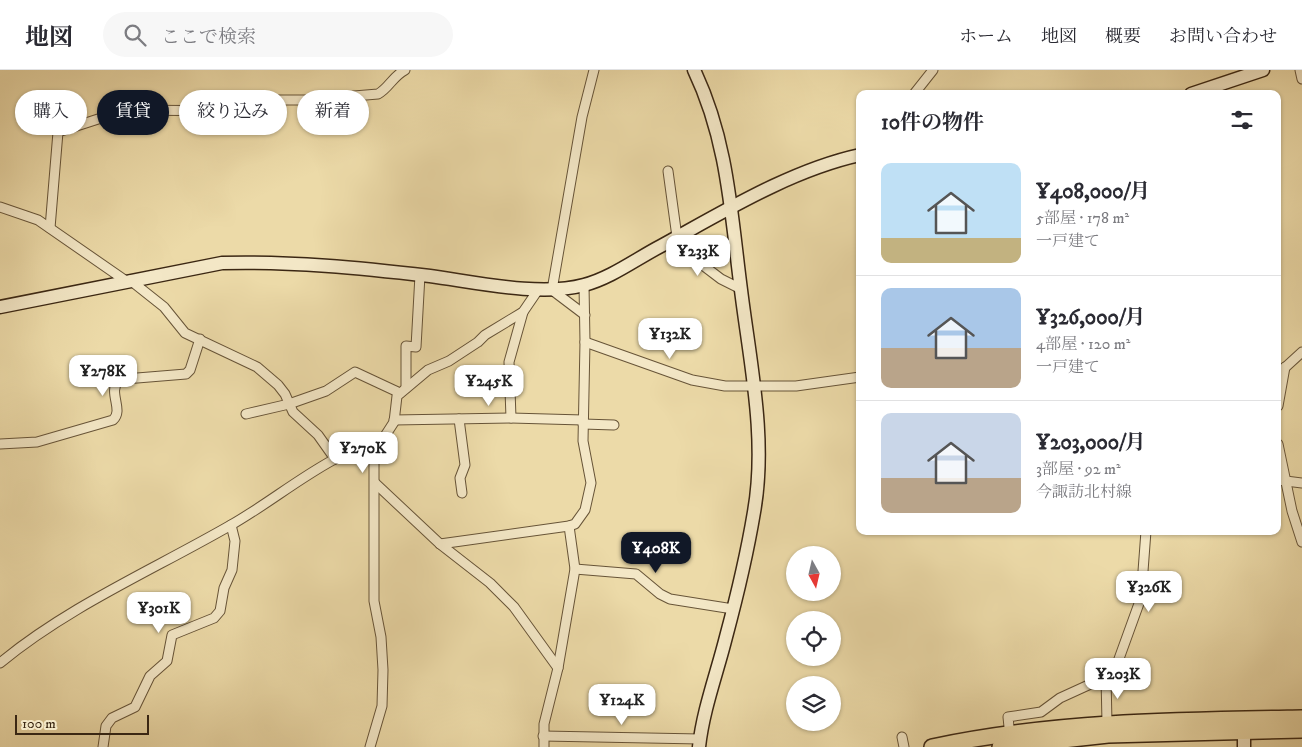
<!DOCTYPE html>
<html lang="ja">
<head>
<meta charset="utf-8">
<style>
  body { margin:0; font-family:"IM FELL DW Pica","Noto Serif JP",serif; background:#f7f7f7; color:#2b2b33; height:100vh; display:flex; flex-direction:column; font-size:19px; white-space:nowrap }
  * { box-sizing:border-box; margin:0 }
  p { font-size:16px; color:#7c7c81 }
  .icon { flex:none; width:28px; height:28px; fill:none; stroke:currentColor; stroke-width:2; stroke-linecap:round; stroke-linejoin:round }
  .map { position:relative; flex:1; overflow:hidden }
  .details { position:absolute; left:856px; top:20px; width:425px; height:445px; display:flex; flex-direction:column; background:#fff; border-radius:10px; box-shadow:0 1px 4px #0004 }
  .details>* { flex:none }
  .banner { position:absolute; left:15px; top:20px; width:475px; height:45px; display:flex; gap:10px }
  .needle { width:32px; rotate:172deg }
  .buttons { position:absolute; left:786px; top:476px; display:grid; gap:10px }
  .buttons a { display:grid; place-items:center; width:55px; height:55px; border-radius:50%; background:#fff; box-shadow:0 1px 4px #0004; font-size:25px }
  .scale { position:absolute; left:15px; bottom:12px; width:134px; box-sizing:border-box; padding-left:5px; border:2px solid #3b2713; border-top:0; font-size:14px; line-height:18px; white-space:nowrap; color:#3b2713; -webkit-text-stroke:4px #f3e7c6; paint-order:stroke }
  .price { position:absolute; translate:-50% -42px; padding:0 11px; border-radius:10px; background:#fff; color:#222; font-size:16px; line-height:32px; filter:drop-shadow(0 1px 2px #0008) }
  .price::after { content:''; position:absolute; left:50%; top:30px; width:15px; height:11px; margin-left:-8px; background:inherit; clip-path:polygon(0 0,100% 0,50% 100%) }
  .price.active { background:#111827; color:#fff }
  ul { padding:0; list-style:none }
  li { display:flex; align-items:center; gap:15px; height:125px; padding:0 25px }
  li+li { border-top:1px solid #e1e1e2 }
  li span { display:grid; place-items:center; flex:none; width:140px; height:100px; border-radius:10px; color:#555 }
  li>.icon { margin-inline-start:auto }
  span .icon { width:60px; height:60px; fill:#fffc; stroke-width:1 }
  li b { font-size:21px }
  h2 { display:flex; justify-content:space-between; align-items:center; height:60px; padding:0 25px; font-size:21px }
  .tag { padding:0 18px; border-radius:22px; background:#fff; box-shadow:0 1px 4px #0004; font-size:18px; line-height:45px }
  .tag.active { background:#111827; color:#fff }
  header { display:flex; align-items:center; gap:30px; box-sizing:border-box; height:70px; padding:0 25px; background:#fff; border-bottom:1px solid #e1e1e2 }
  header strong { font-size:24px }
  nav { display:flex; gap:28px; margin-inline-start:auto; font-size:18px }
  .search { width:350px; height:45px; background:#f7f7f7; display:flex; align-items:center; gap:12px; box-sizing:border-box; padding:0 18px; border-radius:28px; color:#7c7c81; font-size:19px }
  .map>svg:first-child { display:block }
</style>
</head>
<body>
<header>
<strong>地図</strong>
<div class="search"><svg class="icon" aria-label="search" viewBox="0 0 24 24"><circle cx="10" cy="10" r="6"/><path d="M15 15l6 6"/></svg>ここで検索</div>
<nav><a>ホーム</a><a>地図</a><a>概要</a><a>お問い合わせ</a></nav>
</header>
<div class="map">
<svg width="1302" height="677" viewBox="0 0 1302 677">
  <rect width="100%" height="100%" fill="#ecdaa8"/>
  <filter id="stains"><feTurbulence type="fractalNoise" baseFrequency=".004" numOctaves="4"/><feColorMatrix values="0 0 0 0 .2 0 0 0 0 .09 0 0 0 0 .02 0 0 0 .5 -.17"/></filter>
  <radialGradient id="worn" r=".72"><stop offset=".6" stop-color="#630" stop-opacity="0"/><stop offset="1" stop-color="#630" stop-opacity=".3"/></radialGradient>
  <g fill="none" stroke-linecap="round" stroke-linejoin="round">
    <!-- street casing -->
    <g stroke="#675438" stroke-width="11">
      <g id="street">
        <polyline points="1300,0 1302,9"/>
        <polyline points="914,24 933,0"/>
        <polyline points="668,101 677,167"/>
        <polyline points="0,137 38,150 126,211"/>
        <path d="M50,158L58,62L126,40L241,41L274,30H306L378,24C389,18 393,6 405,0"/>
        <polyline points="671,171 721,209 741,219"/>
        <polyline points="130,210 164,237 185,263 257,297 278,315 285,324 293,342 318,365 335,389"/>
        <polyline points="585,245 552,220 582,47 594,0"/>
        <polyline points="585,272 692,310 725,316 796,316 860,307"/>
        <polyline points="1278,304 1302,282"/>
        <polyline points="406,318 406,276 416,277 420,205"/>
        <polyline points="1278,336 1285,297"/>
        <polyline points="246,344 289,334 326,321 355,302 400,323"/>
        <polyline points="511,348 509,292 523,242"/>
        <polyline points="459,349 465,395 460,408 462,423"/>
        <polyline points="394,350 511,348 583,350"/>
        <polyline points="583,354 614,355"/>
        <path d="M0,374L37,372L113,350C124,340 108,323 118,311L125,309L186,304L190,300L200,269"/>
        <polyline points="1278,374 1292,441 1302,472"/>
        <polyline points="1278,410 1302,413"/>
        <polyline points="375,413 440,474 490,513 514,537 558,598"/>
        <polyline points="440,474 569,456 575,454 585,440 591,413 583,371 585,272 584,215"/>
        <polyline points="575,499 636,504 660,524 670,529 733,539"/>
        <path d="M0,593C69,536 153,500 231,455C266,435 298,409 333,390C344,384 361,381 374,383"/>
        <polyline points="1106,607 1107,653"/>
        <polyline points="543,666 700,669"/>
        <polyline points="902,667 904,677"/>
        <polyline points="1010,667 1008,647 1041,642 1060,628 1106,607 1116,597 1141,528 1146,461"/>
        <polyline points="103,677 106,656 112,648 135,637 150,606 167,591 172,565 214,548 220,541 224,518 232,500 235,471 231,455"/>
        <polyline points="370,677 382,636 383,600 381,567 374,531 374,383 394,352 397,326 428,300 449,291 478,272 485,265 523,242 538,220"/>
        <polyline points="544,677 544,654 558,598 575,499 569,456"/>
      </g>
    </g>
    <!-- secondary casing -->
    <g stroke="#3b2713" stroke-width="15">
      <g id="secondary">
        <path d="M694,0C728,71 731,144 741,220C750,293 767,369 754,442C747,484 737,526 726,567C717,603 703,640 699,677"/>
        <polyline points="1191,24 1263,0"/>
        <path d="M0,237L222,193C290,191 361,198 430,206C475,212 540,227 584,215C611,208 636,189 661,176C723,142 791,100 860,85"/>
        <polyline points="1244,654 1244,677"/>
      </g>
    </g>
    <!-- primary casing -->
    <g stroke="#3b2713" stroke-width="18">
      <g id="primary">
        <path d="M932,677C1054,651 1178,650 1302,648"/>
        <polyline points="1000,677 1108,665 1302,660"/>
      </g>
    </g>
    <!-- street -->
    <use href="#street" stroke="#f3e7c6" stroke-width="9"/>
    <!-- secondary -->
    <use href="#secondary" stroke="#f3e7c6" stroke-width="12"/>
    <!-- primary -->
    <use href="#primary" stroke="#ecdaa8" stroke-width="15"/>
  </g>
  <rect width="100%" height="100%" filter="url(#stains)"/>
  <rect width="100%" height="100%" fill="url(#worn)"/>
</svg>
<div class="buttons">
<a><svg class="needle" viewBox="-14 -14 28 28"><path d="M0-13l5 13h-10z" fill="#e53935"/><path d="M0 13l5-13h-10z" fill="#7c7c81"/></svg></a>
<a><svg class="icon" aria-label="locate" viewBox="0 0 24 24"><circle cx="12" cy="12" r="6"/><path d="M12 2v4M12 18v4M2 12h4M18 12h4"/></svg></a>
<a><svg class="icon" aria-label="layers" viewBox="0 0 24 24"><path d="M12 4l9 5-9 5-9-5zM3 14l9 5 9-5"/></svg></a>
</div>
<div class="scale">100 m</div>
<b class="price" style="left:698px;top:207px">¥233K</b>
<b class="price" style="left:670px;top:290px">¥132K</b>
<b class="price" style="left:103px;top:327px">¥278K</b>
<b class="price" style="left:489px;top:337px">¥245K</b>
<b class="price" style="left:363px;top:404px">¥270K</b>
<b class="price active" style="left:656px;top:504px">¥408K</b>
<b class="price" style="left:1149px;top:543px">¥326K</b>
<b class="price" style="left:159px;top:564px">¥301K</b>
<b class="price" style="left:1118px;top:630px">¥203K</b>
<b class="price" style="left:622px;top:656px">¥124K</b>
<div class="banner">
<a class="tag">購入</a>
<a class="tag active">賃貸</a>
<a class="tag">絞り込み</a>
<a class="tag">新着</a>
</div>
<section class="details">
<h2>10件の物件<svg class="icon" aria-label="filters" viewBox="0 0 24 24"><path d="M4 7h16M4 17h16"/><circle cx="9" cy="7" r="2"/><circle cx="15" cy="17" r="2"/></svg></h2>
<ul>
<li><span style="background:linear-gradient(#bfe0f5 75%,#c2b280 0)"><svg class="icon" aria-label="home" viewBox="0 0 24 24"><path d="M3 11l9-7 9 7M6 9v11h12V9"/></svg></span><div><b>¥408,000/月</b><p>5部屋 · 178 m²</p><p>一戸建て</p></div></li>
<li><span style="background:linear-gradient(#a9c7e8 60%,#b9a48a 0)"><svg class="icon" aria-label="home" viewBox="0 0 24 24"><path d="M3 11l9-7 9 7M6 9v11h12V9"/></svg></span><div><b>¥326,000/月</b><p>4部屋 · 120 m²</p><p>一戸建て</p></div></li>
<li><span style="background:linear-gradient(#c9d6e8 65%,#b9a48a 0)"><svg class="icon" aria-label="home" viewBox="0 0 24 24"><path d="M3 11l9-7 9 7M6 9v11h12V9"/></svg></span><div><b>¥203,000/月</b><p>3部屋 · 92 m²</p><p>今諏訪北村線</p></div></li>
</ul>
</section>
</div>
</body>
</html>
